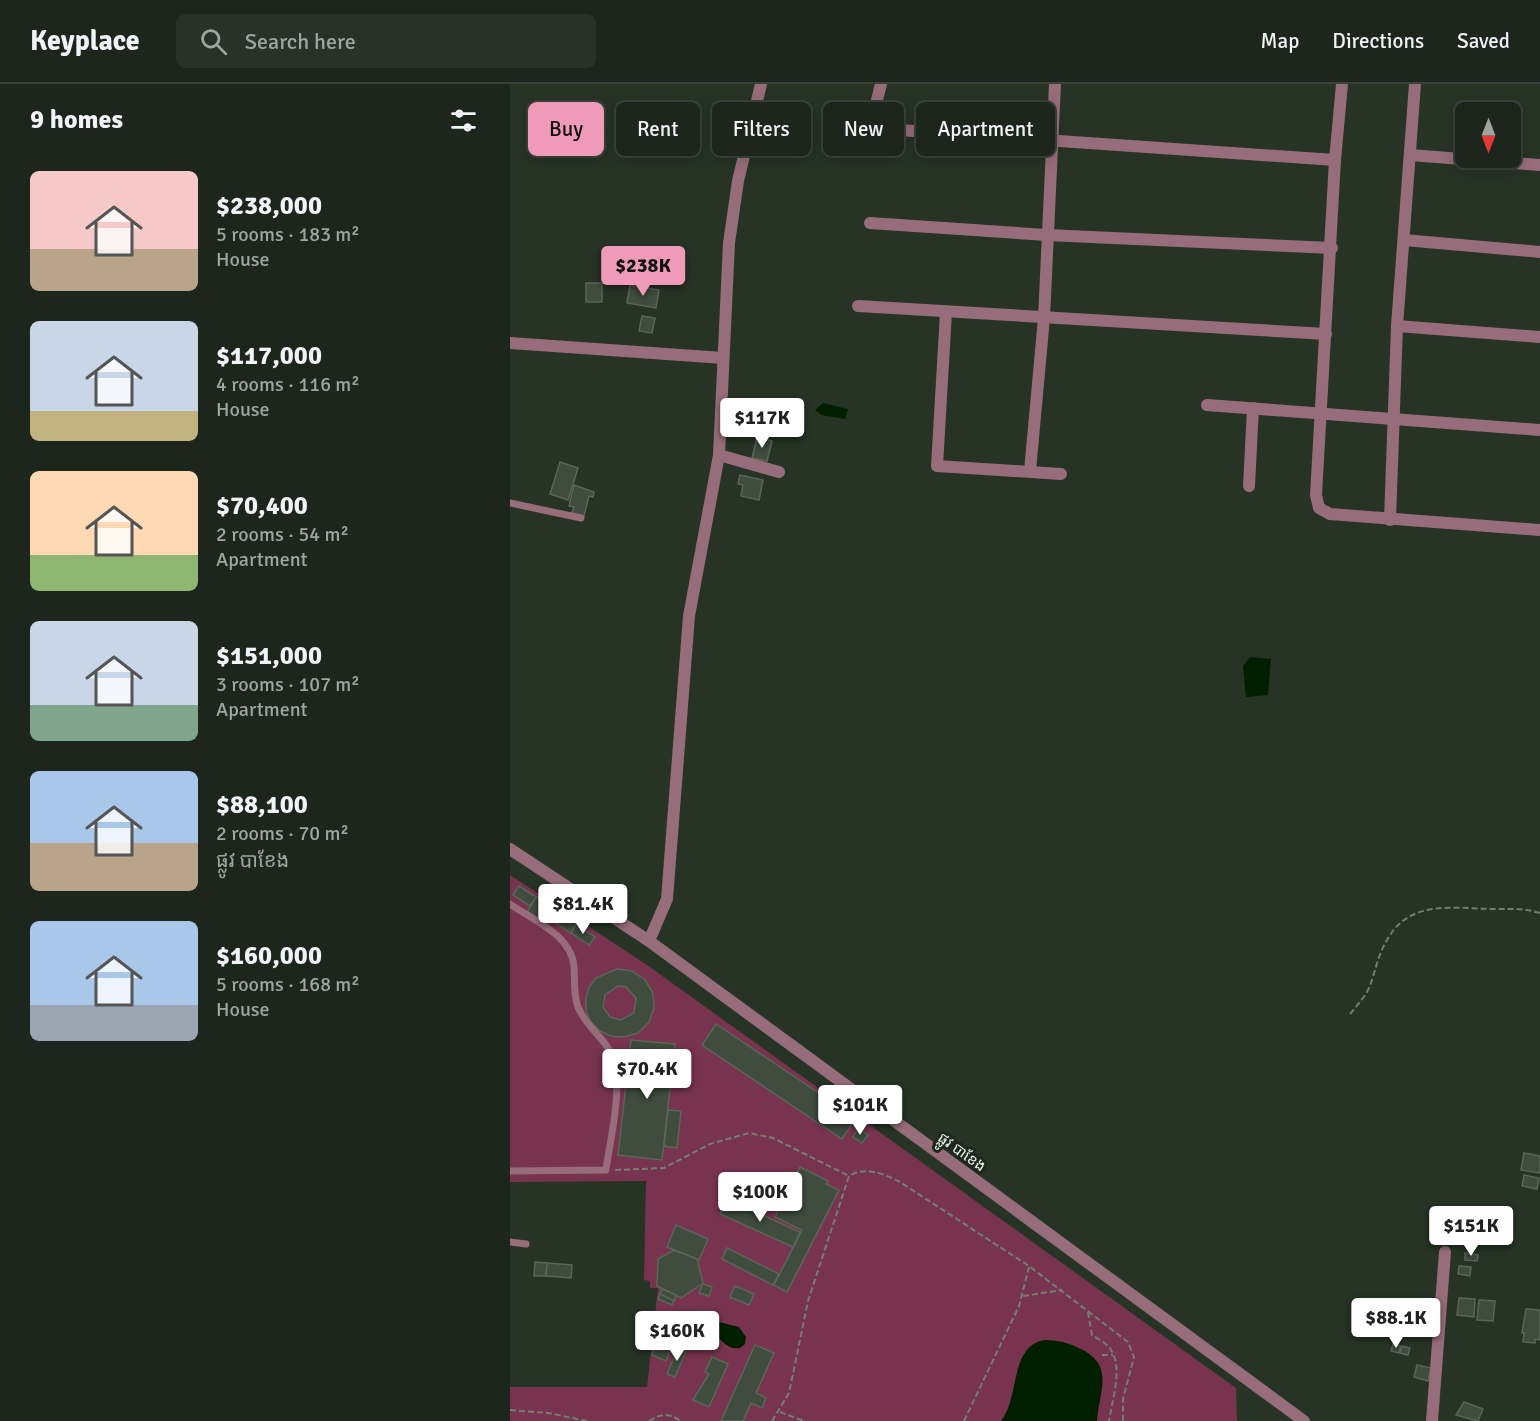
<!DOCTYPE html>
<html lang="en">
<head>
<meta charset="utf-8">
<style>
  body { margin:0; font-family:Signika,"Noto Sans Khmer",sans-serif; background:#293229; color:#f1f3f6; height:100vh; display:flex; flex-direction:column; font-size:22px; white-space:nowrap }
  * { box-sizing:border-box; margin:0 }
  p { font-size:20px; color:#a0a5a3 }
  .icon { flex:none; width:33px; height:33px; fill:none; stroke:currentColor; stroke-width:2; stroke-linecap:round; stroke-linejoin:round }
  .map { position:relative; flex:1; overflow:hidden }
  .sheet { display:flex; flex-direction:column; background:#1c261c; width:510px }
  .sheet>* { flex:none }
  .hud { position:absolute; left:18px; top:18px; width:570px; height:54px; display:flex; gap:12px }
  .needle { width:39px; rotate:180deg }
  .fabs { position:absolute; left:945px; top:18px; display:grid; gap:12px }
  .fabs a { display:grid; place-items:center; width:66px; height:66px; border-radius:9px; background:#1c261c; box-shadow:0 3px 15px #0003,0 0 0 2px #3a433b; font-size:30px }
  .price { position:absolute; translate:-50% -51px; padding:0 14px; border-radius:6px; background:#fff; color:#222; font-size:20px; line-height:39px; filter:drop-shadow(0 2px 3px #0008) }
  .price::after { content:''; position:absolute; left:50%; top:36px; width:18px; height:14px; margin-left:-9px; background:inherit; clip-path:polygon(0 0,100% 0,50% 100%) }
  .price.on { background:#ef9ab8; color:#111 }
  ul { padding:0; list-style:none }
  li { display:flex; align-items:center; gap:18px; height:150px; padding:0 30px }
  li span { display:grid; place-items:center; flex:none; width:168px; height:120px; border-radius:9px; color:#555 }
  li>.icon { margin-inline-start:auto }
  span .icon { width:72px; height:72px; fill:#fffc; stroke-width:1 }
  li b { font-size:26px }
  h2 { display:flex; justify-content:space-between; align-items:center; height:72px; padding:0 30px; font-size:26px }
  .pill { padding:0 21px; border-radius:9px; background:#1c261c; box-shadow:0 3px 15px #0003,0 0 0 2px #3a433b; font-size:21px; line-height:54px }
  .pill.on { background:#ef9ab8; color:#111 }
  header { display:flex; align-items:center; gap:36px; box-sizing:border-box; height:84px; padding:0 30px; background:#1c261c; border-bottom:2px solid #3a433b }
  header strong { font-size:28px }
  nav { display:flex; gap:33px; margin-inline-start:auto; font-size:21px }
  .search { width:420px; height:54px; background:#293229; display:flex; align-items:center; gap:15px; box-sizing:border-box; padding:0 21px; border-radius:9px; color:#a0a5a3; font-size:22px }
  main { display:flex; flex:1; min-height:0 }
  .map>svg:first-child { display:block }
</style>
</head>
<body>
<header>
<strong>Keyplace</strong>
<div class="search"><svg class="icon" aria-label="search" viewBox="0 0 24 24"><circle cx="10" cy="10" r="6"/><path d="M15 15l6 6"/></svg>Search here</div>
<nav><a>Map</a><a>Directions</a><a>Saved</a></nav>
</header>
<main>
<section class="sheet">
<h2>9 homes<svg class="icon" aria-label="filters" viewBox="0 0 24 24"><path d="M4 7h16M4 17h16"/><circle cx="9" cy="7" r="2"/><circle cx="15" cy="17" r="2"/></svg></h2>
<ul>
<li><span style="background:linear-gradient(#f6c9c9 65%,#b9a48a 0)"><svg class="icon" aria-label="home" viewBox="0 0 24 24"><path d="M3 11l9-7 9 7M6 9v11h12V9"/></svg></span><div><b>$238,000</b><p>5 rooms · 183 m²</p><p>House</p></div></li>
<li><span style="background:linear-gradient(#c9d6e8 75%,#c2b280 0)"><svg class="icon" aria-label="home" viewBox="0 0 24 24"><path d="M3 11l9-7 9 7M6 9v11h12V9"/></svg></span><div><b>$117,000</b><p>4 rooms · 116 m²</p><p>House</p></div></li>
<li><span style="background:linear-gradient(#ffd9b3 70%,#8fb573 0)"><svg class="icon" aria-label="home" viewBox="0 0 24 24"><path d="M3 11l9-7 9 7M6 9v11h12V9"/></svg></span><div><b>$70,400</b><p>2 rooms · 54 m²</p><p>Apartment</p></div></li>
<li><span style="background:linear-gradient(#c9d6e8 70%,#7fa58c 0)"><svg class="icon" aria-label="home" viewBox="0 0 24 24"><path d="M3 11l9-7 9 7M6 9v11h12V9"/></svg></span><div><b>$151,000</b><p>3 rooms · 107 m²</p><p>Apartment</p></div></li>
<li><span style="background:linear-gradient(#a9c7e8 60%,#b9a48a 0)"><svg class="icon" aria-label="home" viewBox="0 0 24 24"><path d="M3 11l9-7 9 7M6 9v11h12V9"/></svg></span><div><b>$88,100</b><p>2 rooms · 70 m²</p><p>ផ្លូវ បាខែង</p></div></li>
<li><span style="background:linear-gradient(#a9c7e8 70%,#9aa5b1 0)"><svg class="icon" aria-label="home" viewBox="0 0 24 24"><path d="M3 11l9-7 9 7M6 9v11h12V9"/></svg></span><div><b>$160,000</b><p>5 rooms · 168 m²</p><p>House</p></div></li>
</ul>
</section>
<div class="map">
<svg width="1030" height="1337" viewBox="0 0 1030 1337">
  <rect width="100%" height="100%" fill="#263325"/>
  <!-- green -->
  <polygon fill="#78344f" points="0,791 137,881 726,1304 727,1337 0,1337 0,1303 137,1303 148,1204 140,1204 140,1197 134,1196 136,1097 0,1098"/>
  <!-- water -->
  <g fill="#001f00">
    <polygon points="313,319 338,325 335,335 311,331 305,326"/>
    <polygon points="740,573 761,575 758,611 736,613 733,582"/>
    <path d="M189,1233L229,1243L236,1253L235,1260L230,1264C217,1266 214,1257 204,1251C198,1248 191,1247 185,1244L182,1236Z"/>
    <path d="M534,1256C548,1256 559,1259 571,1265C605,1282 589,1307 587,1337H491C510,1314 499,1263 534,1256Z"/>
  </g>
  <!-- building -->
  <g fill="#3f4c3e" stroke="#596658" stroke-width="1.5" fill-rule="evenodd">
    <rect x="76" y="199" width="16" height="19"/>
    <polygon points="120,201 149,206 146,224 117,219"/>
    <polygon points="132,232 145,234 142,249 129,247"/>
    <polygon points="247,353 262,357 257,377 242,374"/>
    <polygon points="50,378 68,384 58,416 40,410"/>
    <polygon points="230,391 253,396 249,416 231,412 233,401 228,400"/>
    <polygon points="64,401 84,408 83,413 79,412 74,432 62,429 64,423 59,422"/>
    <polygon points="9,802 26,813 20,822 3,811"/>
    <polygon points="26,813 46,826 36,840 17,828"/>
    <polygon points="46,826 66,840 61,849 40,835"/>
    <polygon points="66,840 85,853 79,861 61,849"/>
    <path d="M107,885L122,887L135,896L143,909L144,924L139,938L128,949L113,953L101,952L90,947L81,938L76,927V915L79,903L86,894ZM108,902L116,903L126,914L124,929L111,936L100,933L93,923L95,911Z"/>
    <polygon points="206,940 346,1034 332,1055 192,961"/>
    <polygon points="121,956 165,960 152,1076 108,1071"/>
    <polygon points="158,1026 171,1027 167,1064 154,1062"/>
    <polygon points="348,1044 358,1051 352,1059 343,1053"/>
    <polygon points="1014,1069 1030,1072 1030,1089 1011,1086"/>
    <polygon points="290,1083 318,1097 316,1100 329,1106 277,1208 264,1201 292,1146 265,1133"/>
    <polygon points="1014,1091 1029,1094 1027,1105 1012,1102"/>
    <polygon points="217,1115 290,1148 283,1163 210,1130"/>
    <polygon points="166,1141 198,1155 189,1176 157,1163"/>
    <polygon points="217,1164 269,1190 263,1201 212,1175"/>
    <polygon points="164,1166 187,1175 193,1199 171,1214 147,1202 148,1175"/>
    <polygon points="955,1169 968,1171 967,1177 955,1176"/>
    <polygon points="25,1178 37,1179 36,1192 24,1192"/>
    <polygon points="37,1179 62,1181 61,1194 36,1192"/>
    <polygon points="949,1182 961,1183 960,1192 948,1190"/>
    <polygon points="193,1200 202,1203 199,1212 189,1209"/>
    <polygon points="225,1202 244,1210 239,1221 220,1213"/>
    <polygon points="152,1205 166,1211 164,1217 150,1210"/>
    <polygon points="150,1210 164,1217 162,1221 148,1215"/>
    <polygon points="949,1214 965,1215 964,1233 947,1231"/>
    <polygon points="969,1216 985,1217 983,1237 967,1236"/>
    <polygon points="1016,1225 1030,1226 1030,1256 1025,1255 1025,1259 1013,1258 1014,1249 1012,1249"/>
    <polygon points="151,1248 165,1253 156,1277 142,1271"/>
    <polygon points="883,1260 891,1262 889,1269 881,1267"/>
    <polygon points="245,1261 264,1269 246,1309 256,1314 252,1324 241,1319 233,1337 211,1337"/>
    <polygon points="169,1262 177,1265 165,1293 157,1290"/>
    <polygon points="892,1262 900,1264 898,1271 890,1269"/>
    <polygon points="202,1273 218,1280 199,1323 183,1316 199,1290 195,1288"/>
    <polygon points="907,1281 921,1284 918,1297 904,1293"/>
    <polygon points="954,1318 973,1325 968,1337 946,1331"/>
  </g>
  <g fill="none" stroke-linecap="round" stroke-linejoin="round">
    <!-- path -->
    <g stroke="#747f73" stroke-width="2" stroke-dasharray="6 3" stroke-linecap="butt">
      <path d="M840,930C846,923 852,916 857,908C865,892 867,872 877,856C900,814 945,825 985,825C1002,825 1013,824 1030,829"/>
      <polyline points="105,1086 154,1084 200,1060 239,1049 263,1054 339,1092"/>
      <polyline points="513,1212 552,1206"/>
      <path d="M578,1228L582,1251C588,1255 597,1259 601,1266C613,1284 602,1317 599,1337"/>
      <polyline points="592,1271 603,1271"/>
      <polyline points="0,1326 38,1329 77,1337"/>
      <polyline points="270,1328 294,1337"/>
      <path d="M139,1337C152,1329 158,1329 171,1337"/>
      <path d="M262,1337L279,1309L298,1217L339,1092C355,1082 375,1090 390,1098L519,1182L618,1258L624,1273L613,1315V1337"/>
      <polyline points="454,1337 509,1222 519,1183"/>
    </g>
    <!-- service -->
    <g stroke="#976c7b" stroke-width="7">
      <polyline points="0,419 71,434"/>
      <path d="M0,820C23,836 61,851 64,882C65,894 63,911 68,923C75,940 88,949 98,964C117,990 100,1055 96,1086L0,1087"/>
      <polyline points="0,1158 16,1160"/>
    </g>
    <!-- minor -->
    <g stroke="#976c7b" stroke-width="12">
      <polyline points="371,0 360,44 825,76"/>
      <polyline points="832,0 825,76 806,411 809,424 820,430 1030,446"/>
      <polyline points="900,71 1030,81"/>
      <polyline points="360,139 537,151 822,164"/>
      <polyline points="894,156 1030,168"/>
      <polyline points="348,222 816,250"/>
      <polyline points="436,228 427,382 551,390"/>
      <polyline points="887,242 1030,253"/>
      <polyline points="0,259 213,274"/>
      <polyline points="697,321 1030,346"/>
      <polyline points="209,371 269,388"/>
      <polyline points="520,387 534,234 545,0"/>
      <polyline points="739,402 743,324"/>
      <polyline points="880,436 887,242 905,0"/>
      <polyline points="922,1337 935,1168"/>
    </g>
    <!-- tertiary -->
    <g stroke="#976c7b" stroke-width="12">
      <polyline points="0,765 139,857 794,1337"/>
      <polyline points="139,857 157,815 179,532 209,371 219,159 228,97 251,0"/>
    </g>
  </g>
  <g text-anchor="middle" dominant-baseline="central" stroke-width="6" stroke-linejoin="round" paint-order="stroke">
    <!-- street labels -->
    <g font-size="15" fill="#e9f1e8" stroke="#1d291c">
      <text transform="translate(452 1068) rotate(36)">ផ្លូវ បាខែង</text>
    </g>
  </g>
</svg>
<div class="fabs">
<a><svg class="needle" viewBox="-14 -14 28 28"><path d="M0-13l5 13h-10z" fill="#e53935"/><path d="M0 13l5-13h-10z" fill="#a0a5a3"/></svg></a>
</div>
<b class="price on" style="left:133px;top:213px">$238K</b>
<b class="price" style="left:252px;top:365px">$117K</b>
<b class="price" style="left:73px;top:851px">$81.4K</b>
<b class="price" style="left:137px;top:1016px">$70.4K</b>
<b class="price" style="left:350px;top:1052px">$101K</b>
<b class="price" style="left:250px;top:1139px">$100K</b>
<b class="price" style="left:961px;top:1173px">$151K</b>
<b class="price" style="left:886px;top:1265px">$88.1K</b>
<b class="price" style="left:167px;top:1278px">$160K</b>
<div class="hud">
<a class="pill on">Buy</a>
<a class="pill">Rent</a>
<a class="pill">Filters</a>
<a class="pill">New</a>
<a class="pill">Apartment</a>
</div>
</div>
</main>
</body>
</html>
